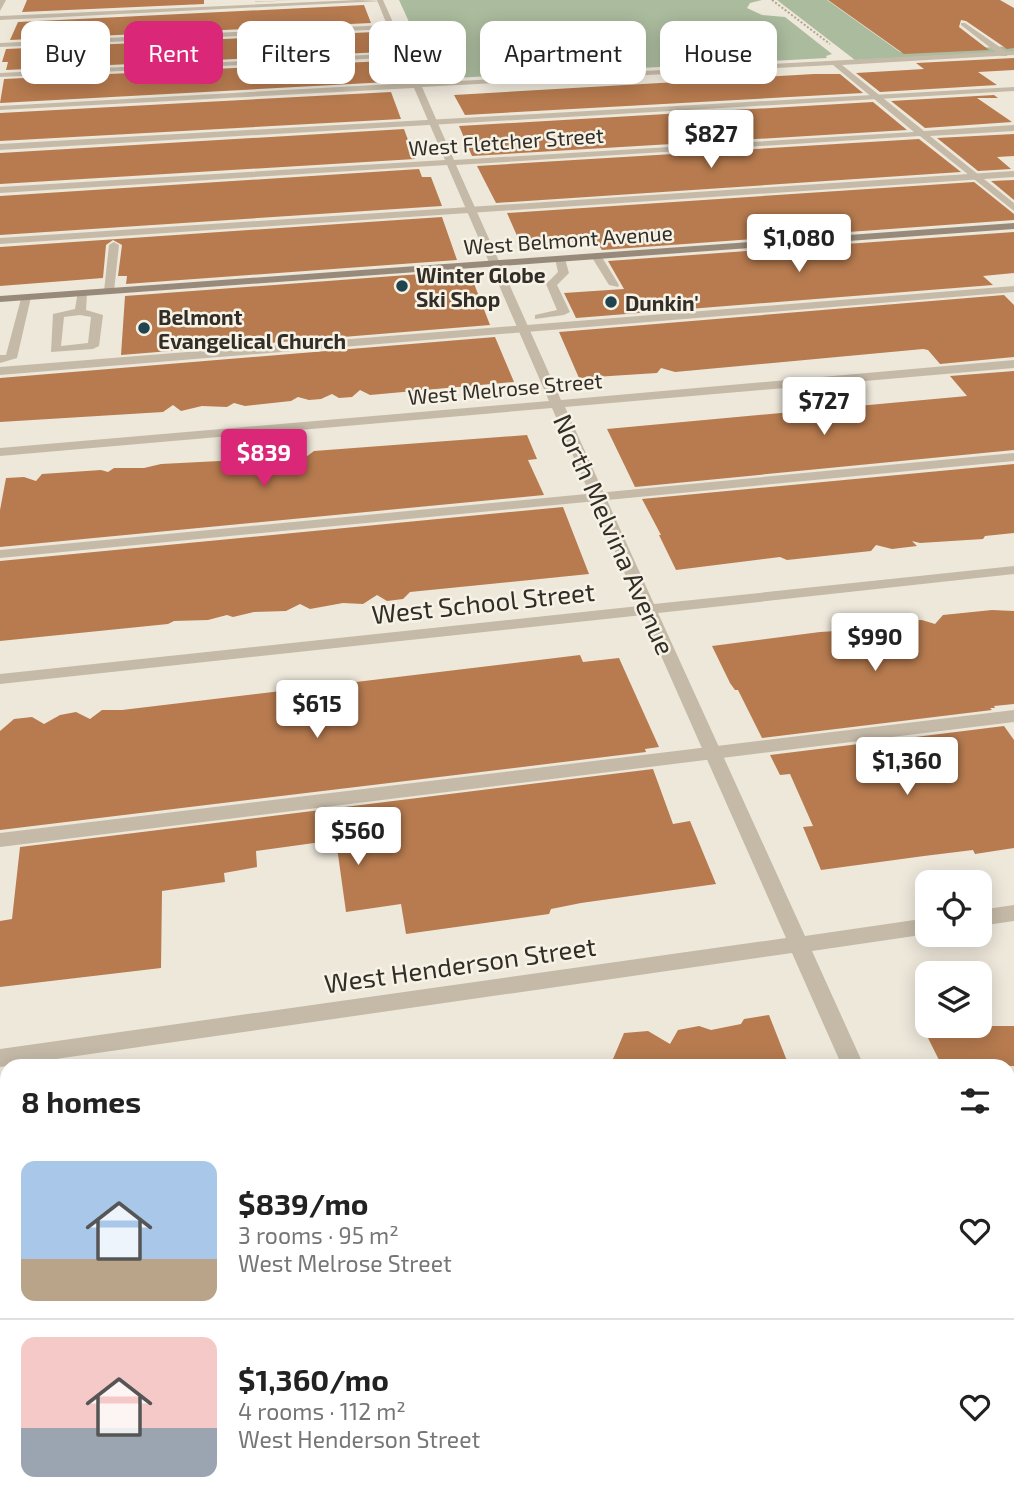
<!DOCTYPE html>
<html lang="en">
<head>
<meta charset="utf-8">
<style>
  body { margin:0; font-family:"Exo 2",sans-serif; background:#f6f6f6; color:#222; height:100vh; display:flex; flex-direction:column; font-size:26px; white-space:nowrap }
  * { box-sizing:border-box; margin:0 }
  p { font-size:23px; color:#767676 }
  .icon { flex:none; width:38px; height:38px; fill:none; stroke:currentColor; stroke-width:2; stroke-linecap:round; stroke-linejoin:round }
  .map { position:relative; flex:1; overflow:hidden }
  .drawer { position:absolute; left:0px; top:1059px; width:1015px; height:450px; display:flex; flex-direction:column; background:#fff; border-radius:21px 21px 0 0; box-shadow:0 4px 18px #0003 }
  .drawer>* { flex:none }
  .banner { position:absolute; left:21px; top:21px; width:973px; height:63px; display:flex; gap:14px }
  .buttons { position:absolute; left:915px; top:870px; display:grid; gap:14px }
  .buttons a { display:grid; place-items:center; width:77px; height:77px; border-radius:14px; background:#fff; box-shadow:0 4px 18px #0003; font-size:35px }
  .price { position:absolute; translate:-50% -60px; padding:0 16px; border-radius:7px; background:#fff; color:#222; font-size:23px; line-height:46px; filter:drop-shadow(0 2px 4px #0008) }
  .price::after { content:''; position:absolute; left:50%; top:42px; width:21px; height:16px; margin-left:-10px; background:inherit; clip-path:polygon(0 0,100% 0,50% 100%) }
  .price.selected { background:#db2777; color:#fff }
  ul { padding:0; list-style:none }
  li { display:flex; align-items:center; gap:21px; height:175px; padding:0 21px }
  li+li { border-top:2px solid #e0e0e0 }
  li span { display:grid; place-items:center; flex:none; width:196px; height:140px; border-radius:14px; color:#555 }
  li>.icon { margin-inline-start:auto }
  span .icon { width:84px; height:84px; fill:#fffc; stroke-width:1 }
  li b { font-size:30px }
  h2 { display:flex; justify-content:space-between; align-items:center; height:84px; padding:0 21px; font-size:30px }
  .tag { padding:0 24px; border-radius:14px; background:#fff; box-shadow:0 4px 18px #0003; font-size:24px; line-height:63px }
  .tag.selected { background:#db2777; color:#fff }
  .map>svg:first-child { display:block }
</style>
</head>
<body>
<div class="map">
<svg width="1014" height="1507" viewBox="0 0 1014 1507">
  <rect width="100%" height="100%" fill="#eee8db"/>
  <!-- green -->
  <g fill="#abbb9d">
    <polygon points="399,0 762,0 750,3 747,8 762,15 785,17 832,54 826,56 827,58 435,79"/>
    <polygon points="777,0 827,0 900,52 1014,46 1014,52 855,60"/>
  </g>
  <!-- building -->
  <g fill="#b77b4f">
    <polygon points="27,0 204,0 204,4 298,0 22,12"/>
    <polygon points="828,0 1000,0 1014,8 1014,48 1007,49 966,21 961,20 959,27 989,50 904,54"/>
    <polygon points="364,5 371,23 10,40 18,22"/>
    <polygon points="375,32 382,52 6,70 8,62 2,62 6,49"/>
    <polygon points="1014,58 1014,70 978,72 997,85 880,92 856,73 924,69 916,63"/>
    <polygon points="385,61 389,73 384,73 388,82 0,103 4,79"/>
    <polygon points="814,74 840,74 863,93 465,115 454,95"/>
    <polygon points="391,92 401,119 0,141 0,113"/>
    <polygon points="994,95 998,98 977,98 1012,122 925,128 891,101"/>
    <polygon points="873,102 907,130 472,156 459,126"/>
    <polygon points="404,129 415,159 0,184 0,153"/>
    <polygon points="1014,134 1014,156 997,157 1011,169 978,171 937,138"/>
    <polygon points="919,139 961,172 496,203 477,166"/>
    <polygon points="419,169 422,177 431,177 442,206 0,235 0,196"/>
    <polygon points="1014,180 1014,200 991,181"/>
    <polygon points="974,182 1014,214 1014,220 602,250 595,240 521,245 507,213"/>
    <polygon points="442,217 457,260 126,284 127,276 118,276 122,245 113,240 106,245 103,278 0,286 0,247"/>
    <polygon points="1014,232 1014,273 983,276 993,285 576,318 564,293 624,289 608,261"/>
    <polygon points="461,271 465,281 473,281 490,325 121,355 125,296"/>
    <polygon points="1004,295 1014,305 1014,357 940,364 928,350 923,349 675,372 661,368 657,373 579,378 559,332"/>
    <polygon points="495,337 514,382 370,395 360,390 352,397 339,398 332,394 321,399 309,400 298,397 291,401 245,406 234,403 227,407 202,406 181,411 173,405 163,412 0,422 0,378"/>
    <polygon points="1014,371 1014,450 635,487 607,429 967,396 950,376"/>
    <polygon points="527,435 537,459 528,460 544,495 0,547 0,510 6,478 24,477 36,481 42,474 101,470 108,472 114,468 144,468 161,464 239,460 296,453 306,457 314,451"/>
    <polygon points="1014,464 1014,533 985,536 983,539 920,543 912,541 917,546 892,549 876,545 871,551 787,560 780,557 676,570 659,535 661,535 642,499"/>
    <polygon points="563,507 589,574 410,592 403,599 387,601 377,595 363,604 343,603 310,609 300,604 286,611 254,612 233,617 227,615 208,620 174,621 168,624 0,641 0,561"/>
    <polygon points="992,610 1014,611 1014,704 994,706 995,708 990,708 992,710 762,738 738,690 735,690 730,683 712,646 820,632 900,627 908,620 922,620 935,624 943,615"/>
    <polygon points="580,655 583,662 619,658 659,747 645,749 646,752 0,830 0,731 14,719 32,717 44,724 60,715 76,712 90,719 102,710 122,710"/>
    <polygon points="1004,726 1014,740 1014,848 975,854 973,850 924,856 821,870 803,827 813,826 790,774 780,775 770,755"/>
    <polygon points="653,769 673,824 690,821 716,884 581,903 551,909 549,914 406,934 401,904 346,912 336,840 256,851 257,867 224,873 225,882 162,891 161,968 0,987 0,921 12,919 20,847"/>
    <polygon points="769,1015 789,1066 610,1066 624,1033 648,1031 670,1044 678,1030 699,1026 711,1030 741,1024 744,1019"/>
    <polygon points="922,1026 1014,1026 1014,1066 942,1066"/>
  </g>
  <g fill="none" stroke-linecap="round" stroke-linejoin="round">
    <!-- path -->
    <polyline stroke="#b0a593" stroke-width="2" stroke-dasharray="2 2" stroke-linecap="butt" points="772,0 830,44"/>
    <!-- lane -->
    <g fill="#c5baa8" fill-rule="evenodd">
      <polygon points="357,0 383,1 0,20 0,16"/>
      <polygon points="961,23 965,23 1007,52 1007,56 1001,56 961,25"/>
      <polygon points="407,53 404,57 0,77 0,73"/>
      <polygon points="1014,87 1014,91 0,150 0,144"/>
      <polygon points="1014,171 1014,177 0,244 0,238"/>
      <polygon points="114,242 119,245 114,291 109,294 104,291 109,245"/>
      <polygon points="596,253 600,254 619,285 618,287 609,285 591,256"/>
      <polygon points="560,256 565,259 569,273 557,285 570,312 564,315 535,319 535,315 557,310 546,284 558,272 555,259"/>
      <polygon points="1014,286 1014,292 0,375 0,367"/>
      <path d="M78,291L87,293L86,310L103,315L99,346L93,349L51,352L53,314L75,309ZM80,315L91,317L88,343L61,346L64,317Z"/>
      <polygon points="22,295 31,297 17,358 0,363 0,355 6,355"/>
      <polygon points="1014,453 1014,461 0,558 0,550"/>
      <polygon points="1014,710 1014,722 0,847 0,833"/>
      <polygon points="1014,1179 1014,1201 1008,1202 1008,1180"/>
      <polygon points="7,1349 7,1375 0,1377 0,1351"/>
    </g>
    <!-- street -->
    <g fill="#c5baa8" fill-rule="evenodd">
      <polygon points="0,0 6,0 0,11"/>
      <path d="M377,0H383L420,83L1014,51V55L842,65L924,131L1014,125V131L930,136L1014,203V211L920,136L456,165L561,400L1014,360V368L565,407L654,604L1014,566V574L658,613L805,936L928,918V934L812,951L864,1066H842L792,953L0,1067V1049L786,938L643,615L0,684V674L639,606L552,408L0,456V448L549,401L447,165L0,193V187L445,160L414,88L0,110V106L412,83L389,29L0,47V43L387,25ZM833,65L914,132L454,160L422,87Z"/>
      <polygon points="1014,905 1014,921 980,926 980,910"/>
      <polygon points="1008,1398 1014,1400 1014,1438 1008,1435"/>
    </g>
    <!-- secondary -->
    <polygon fill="#988a7a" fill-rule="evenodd" points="1014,223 1014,229 0,302 0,296"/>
  </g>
  <!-- markers -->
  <g fill="#22444f" stroke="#f7f2e6" stroke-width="2.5">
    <circle cx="402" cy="286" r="7"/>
    <circle cx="611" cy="302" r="7"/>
    <circle cx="144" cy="328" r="7"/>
  </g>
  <g text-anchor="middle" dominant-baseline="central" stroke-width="5" stroke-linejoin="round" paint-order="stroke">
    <!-- far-street labels -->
    <g font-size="21" fill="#322d27" stroke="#f7f2e6">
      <text transform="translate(506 141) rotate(-4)">West Fletcher Street</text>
      <text transform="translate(568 239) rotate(-4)">West Belmont Avenue</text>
      <text transform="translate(505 388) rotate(-5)">West Melrose Street</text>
    </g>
    <!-- far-poi labels -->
    <g font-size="21" font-weight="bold" fill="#322d27" stroke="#f7f2e6" text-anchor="start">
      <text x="416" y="274">Winter Globe<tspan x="416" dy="24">Ski Shop</tspan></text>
      <text x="625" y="302">Dunkin'</text>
      <text x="158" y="316">Belmont<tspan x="158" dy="24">Evangelical Church</tspan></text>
    </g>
    <!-- street labels -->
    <g font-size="26" fill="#322d27" stroke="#f7f2e6">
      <text transform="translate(615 534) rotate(66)">North Melvina Avenue</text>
      <text transform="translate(483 602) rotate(-6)">West School Street</text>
      <text transform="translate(460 964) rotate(-8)">West Henderson Street</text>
    </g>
  </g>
</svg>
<div class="buttons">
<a><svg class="icon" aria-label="locate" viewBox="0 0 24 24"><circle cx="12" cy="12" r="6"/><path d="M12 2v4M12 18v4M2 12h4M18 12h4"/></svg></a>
<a><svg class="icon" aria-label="layers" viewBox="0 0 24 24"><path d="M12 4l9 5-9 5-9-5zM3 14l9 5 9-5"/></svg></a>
</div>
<b class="price" style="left:711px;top:170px">$827</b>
<b class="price" style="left:799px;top:274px">$1,080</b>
<b class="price" style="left:824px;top:437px">$727</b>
<b class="price selected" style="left:264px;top:489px">$839</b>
<b class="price" style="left:875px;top:673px">$990</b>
<b class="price" style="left:317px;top:740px">$615</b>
<b class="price" style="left:907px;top:797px">$1,360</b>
<b class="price" style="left:358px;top:867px">$560</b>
<div class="banner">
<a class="tag">Buy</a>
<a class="tag selected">Rent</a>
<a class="tag">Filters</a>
<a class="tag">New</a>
<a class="tag">Apartment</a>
<a class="tag">House</a>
</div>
<section class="drawer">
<h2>8 homes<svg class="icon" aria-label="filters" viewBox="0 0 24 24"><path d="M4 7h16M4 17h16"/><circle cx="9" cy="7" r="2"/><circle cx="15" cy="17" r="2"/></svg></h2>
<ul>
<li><span style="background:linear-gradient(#a9c7e8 70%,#b9a48a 0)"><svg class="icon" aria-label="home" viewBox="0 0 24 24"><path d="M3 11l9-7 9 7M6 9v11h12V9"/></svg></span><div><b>$839/mo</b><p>3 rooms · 95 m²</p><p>West Melrose Street</p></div><svg class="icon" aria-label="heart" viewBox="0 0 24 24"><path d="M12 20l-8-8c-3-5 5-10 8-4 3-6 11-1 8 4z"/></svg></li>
<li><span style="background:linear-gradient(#f6c9c9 65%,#9aa5b1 0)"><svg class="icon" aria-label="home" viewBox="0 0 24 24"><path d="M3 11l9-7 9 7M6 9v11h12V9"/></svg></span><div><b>$1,360/mo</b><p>4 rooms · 112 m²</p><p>West Henderson Street</p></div><svg class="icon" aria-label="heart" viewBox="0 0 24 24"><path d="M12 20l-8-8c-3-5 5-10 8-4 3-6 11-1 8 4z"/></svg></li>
</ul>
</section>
</div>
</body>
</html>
